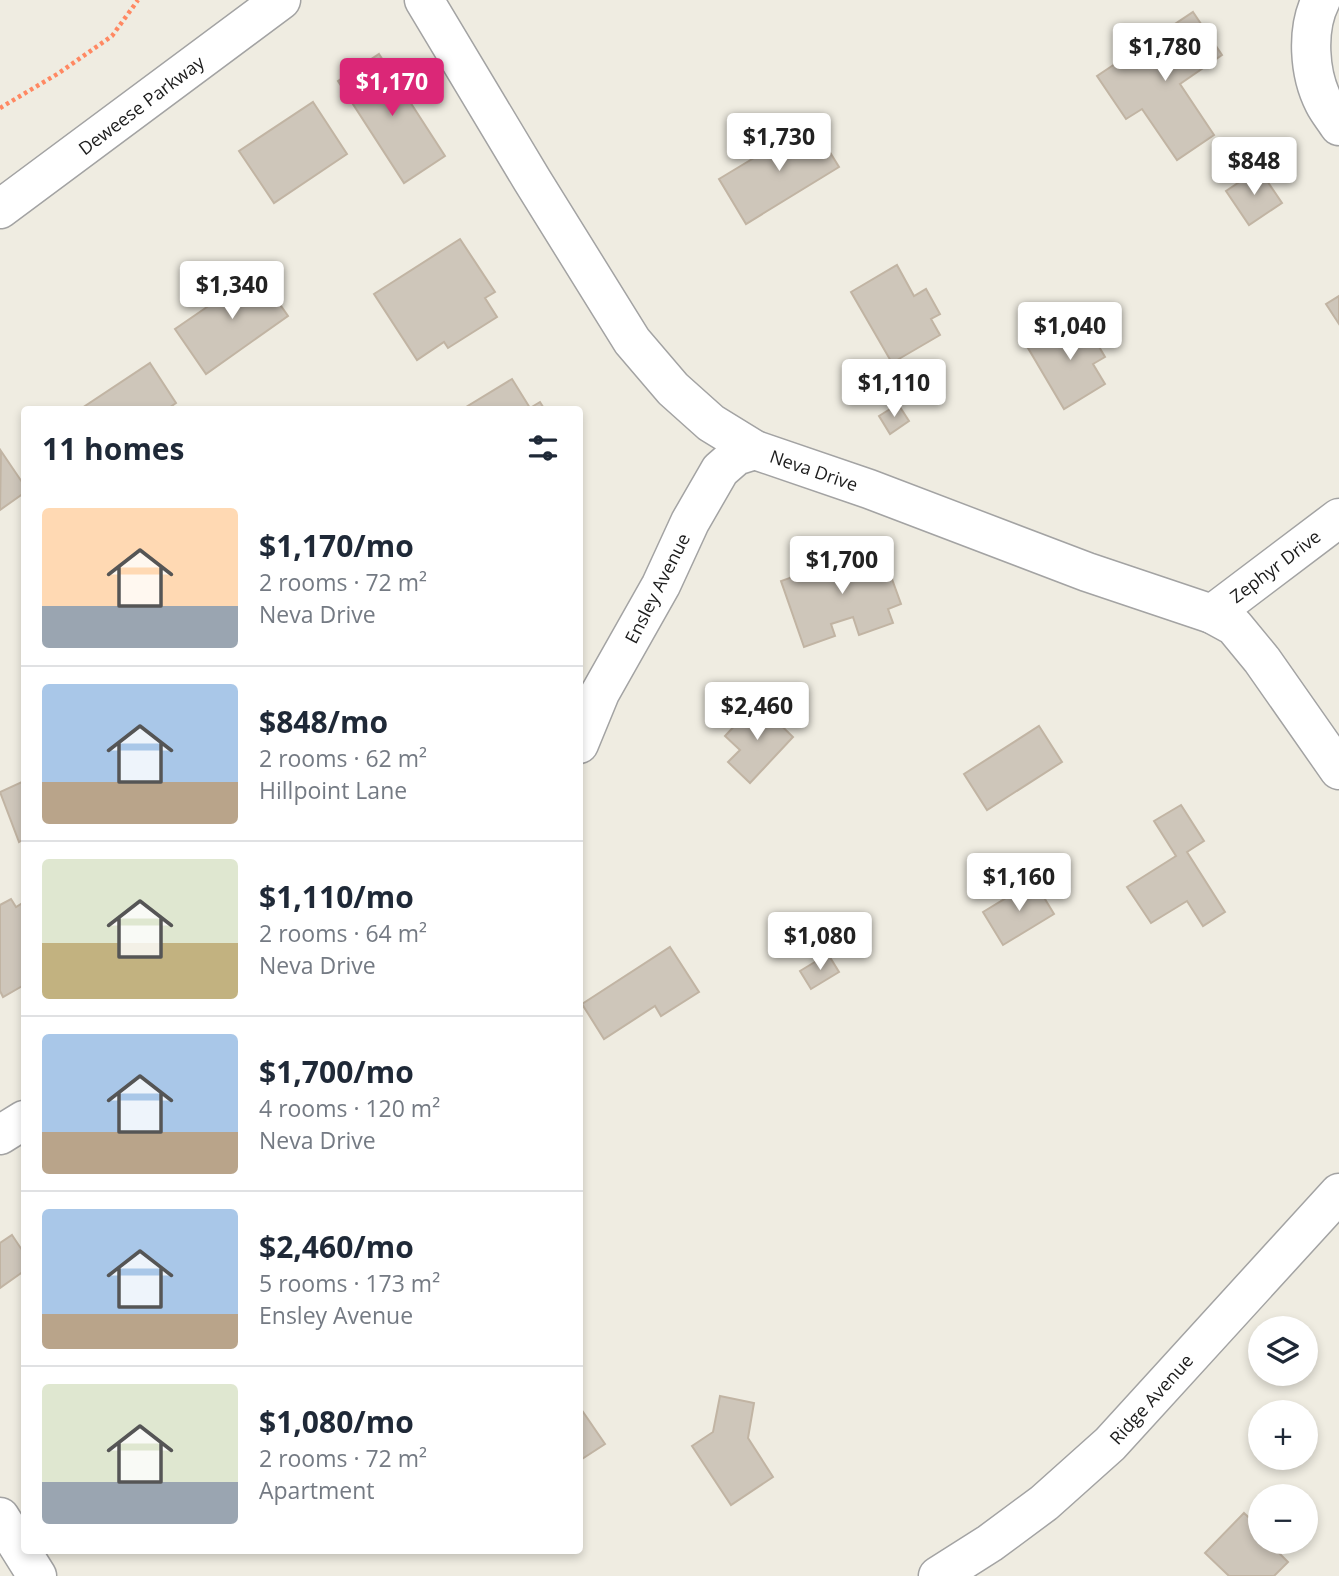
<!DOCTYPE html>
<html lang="en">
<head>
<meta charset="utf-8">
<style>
  body { margin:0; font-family:"Open Sans",sans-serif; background:#f2f2f3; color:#1f2937; height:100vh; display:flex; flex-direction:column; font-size:26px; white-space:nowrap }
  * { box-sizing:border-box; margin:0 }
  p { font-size:23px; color:#747a83 }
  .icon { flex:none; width:38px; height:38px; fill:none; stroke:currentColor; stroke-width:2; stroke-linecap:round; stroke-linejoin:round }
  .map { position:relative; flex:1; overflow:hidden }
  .panel { position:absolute; left:21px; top:406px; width:562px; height:1148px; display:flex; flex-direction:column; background:#fff; border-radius:7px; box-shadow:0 4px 10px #0003 }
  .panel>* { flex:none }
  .fabs { position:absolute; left:1248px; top:1316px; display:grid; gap:14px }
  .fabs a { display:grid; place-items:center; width:70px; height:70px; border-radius:50%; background:#fff; box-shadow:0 4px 10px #0003; font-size:35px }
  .price { position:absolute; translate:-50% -60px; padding:0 16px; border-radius:7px; background:#fff; color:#222; font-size:23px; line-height:46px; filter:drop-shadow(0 2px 4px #0008) }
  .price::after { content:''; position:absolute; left:50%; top:42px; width:21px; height:16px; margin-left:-10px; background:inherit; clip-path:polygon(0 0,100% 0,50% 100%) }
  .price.on { background:#db2777; color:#fff }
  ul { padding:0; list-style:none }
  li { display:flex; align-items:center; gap:21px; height:175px; padding:0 21px }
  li+li { border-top:2px solid #e0e1e3 }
  li span { display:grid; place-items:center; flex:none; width:196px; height:140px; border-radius:7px; color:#555 }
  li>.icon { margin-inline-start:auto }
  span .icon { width:84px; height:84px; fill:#fffc; stroke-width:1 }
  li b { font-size:30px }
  h2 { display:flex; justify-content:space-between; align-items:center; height:84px; padding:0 21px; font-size:30px }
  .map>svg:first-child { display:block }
</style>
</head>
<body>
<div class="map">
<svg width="1339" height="1576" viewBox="0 0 1339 1576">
  <rect width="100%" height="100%" fill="#efece1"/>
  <!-- building -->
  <g fill="#cec6ba" stroke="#c1b4a3" stroke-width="2">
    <polygon points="1193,12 1222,55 1180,84 1214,135 1177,160 1142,109 1126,119 1097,76"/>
    <polygon points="379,54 445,156 404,183 338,81"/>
    <polygon points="313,102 347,154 274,203 239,151"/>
    <polygon points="812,123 839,167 746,224 719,179"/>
    <polygon points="1259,169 1282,203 1249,225 1226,191"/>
    <polygon points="460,239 495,292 485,298 497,317 448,348 444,342 417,360 374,294"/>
    <polygon points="897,265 914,296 926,289 940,314 931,319 940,335 892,363 851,292"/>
    <polygon points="254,267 288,316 206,374 175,329 223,296 220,291"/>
    <polygon points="1339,296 1339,324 1326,304"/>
    <polygon points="1081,316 1105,357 1093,364 1105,384 1064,409 1028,348"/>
    <polygon points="150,363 176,403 166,410 79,410"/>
    <polygon points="512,379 530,408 540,402 545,410 468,410 466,407"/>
    <polygon points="898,404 909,421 890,434 879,416"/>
    <polygon points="1,451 24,485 24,493 0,510"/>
    <polygon points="880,546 901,604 888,609 893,623 859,635 853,617 831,624 835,636 804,647 781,581"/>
    <polygon points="757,702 793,737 750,783 728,762 740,750 725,736"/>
    <polygon points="1039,726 1062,762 987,810 964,774"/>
    <polygon points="24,781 24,839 19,842 0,792"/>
    <polygon points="1181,805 1204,841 1187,852 1225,912 1203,926 1187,901 1151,923 1127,887 1176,856 1154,821"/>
    <polygon points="1034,881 1054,914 1003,945 983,912"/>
    <polygon points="11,899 16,907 24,902 24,985 3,997 0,991 0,905"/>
    <polygon points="670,947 699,992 661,1016 655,1006 604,1039 582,1004"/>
    <polygon points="828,954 839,972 811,989 800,971"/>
    <polygon points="12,1235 24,1253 24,1271 0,1288 0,1243"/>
    <polygon points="720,1396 754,1403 748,1438 773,1477 731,1505 692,1446 713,1432"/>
    <polygon points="579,1406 605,1444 579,1461"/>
    <polygon points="1244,1513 1260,1528 1260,1542 1274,1542 1277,1545 1274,1548 1288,1562 1274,1576 1229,1576 1205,1553"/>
  </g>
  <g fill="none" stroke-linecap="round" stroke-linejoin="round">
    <!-- minor casing -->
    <g stroke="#a3a3a3" stroke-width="41">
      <g id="minor">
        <polyline points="424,0 532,180 632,341 673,389 711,423 755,450 869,489 1087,572 1212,614 1234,626 1262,660 1339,770"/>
        <path d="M1321,0C1306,29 1309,74 1324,103C1328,111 1334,118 1339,126"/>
        <polyline points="0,209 281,0"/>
        <polyline points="1212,614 1339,518"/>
        <polyline points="579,744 600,693 661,585 690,522 720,470 736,456 755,450"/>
        <polyline points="0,1135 24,1120"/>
        <polyline points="0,1517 37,1576"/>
        <polyline points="938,1576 990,1543 1044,1503 1110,1444 1339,1193"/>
      </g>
    </g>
    <!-- path -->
    <polyline stroke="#ff8862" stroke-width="4.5" stroke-dasharray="3.5 3.5" stroke-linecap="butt" points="0,108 59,73 112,36 138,0"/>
    <!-- minor -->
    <use href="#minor" stroke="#fff" stroke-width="38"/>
  </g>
  <g text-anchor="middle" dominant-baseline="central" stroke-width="6" stroke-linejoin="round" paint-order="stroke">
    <!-- street labels -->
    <g font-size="18" fill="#1c1c1c" stroke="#fff">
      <text transform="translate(141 105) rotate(-37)">Deweese Parkway</text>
      <text transform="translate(814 470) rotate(19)">Neva Drive</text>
      <text transform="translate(1275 566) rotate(-37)">Zephyr Drive</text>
      <text transform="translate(657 588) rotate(-63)">Ensley Avenue</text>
      <text transform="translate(1151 1399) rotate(-48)">Ridge Avenue</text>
    </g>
  </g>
</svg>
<div class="fabs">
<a><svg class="icon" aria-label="layers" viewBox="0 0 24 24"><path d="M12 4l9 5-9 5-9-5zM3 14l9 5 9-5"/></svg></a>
<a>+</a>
<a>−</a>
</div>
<b class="price" style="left:1165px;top:83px">$1,780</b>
<b class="price on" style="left:392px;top:118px">$1,170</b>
<b class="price" style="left:779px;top:173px">$1,730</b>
<b class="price" style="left:1254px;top:197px">$848</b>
<b class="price" style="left:232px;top:321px">$1,340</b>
<b class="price" style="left:1070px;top:362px">$1,040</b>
<b class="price" style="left:894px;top:419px">$1,110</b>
<b class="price" style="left:842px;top:596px">$1,700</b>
<b class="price" style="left:757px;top:742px">$2,460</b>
<b class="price" style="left:1019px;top:913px">$1,160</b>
<b class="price" style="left:820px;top:972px">$1,080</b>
<section class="panel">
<h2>11 homes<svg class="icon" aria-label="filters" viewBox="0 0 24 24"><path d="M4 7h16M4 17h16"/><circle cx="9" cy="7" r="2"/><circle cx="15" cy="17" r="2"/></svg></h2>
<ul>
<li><span style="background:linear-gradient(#ffd9b3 70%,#9aa5b1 0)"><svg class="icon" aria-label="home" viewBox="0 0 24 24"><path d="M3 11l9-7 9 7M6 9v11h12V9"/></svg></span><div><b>$1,170/mo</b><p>2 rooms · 72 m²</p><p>Neva Drive</p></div></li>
<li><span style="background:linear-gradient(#a9c7e8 70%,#b9a48a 0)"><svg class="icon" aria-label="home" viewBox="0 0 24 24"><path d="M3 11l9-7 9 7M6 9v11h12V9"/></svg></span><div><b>$848/mo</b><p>2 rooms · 62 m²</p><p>Hillpoint Lane</p></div></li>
<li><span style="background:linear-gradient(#dfe7d0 60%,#c2b280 0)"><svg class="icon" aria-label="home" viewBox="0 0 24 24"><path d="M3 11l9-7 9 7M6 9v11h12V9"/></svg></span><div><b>$1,110/mo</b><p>2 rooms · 64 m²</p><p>Neva Drive</p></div></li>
<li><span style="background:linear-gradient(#a9c7e8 70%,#b9a48a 0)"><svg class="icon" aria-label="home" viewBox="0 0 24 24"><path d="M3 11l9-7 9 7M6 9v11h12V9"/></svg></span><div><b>$1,700/mo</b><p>4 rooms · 120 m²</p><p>Neva Drive</p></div></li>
<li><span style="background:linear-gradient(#a9c7e8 75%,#b9a48a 0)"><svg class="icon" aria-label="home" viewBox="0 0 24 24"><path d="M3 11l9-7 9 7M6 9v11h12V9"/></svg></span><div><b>$2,460/mo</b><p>5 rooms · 173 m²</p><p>Ensley Avenue</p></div></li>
<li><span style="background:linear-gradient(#dfe7d0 70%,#9aa5b1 0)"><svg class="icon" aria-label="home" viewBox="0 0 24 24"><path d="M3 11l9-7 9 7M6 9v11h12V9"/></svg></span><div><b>$1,080/mo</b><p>2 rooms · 72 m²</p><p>Apartment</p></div></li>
</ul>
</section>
</div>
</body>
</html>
